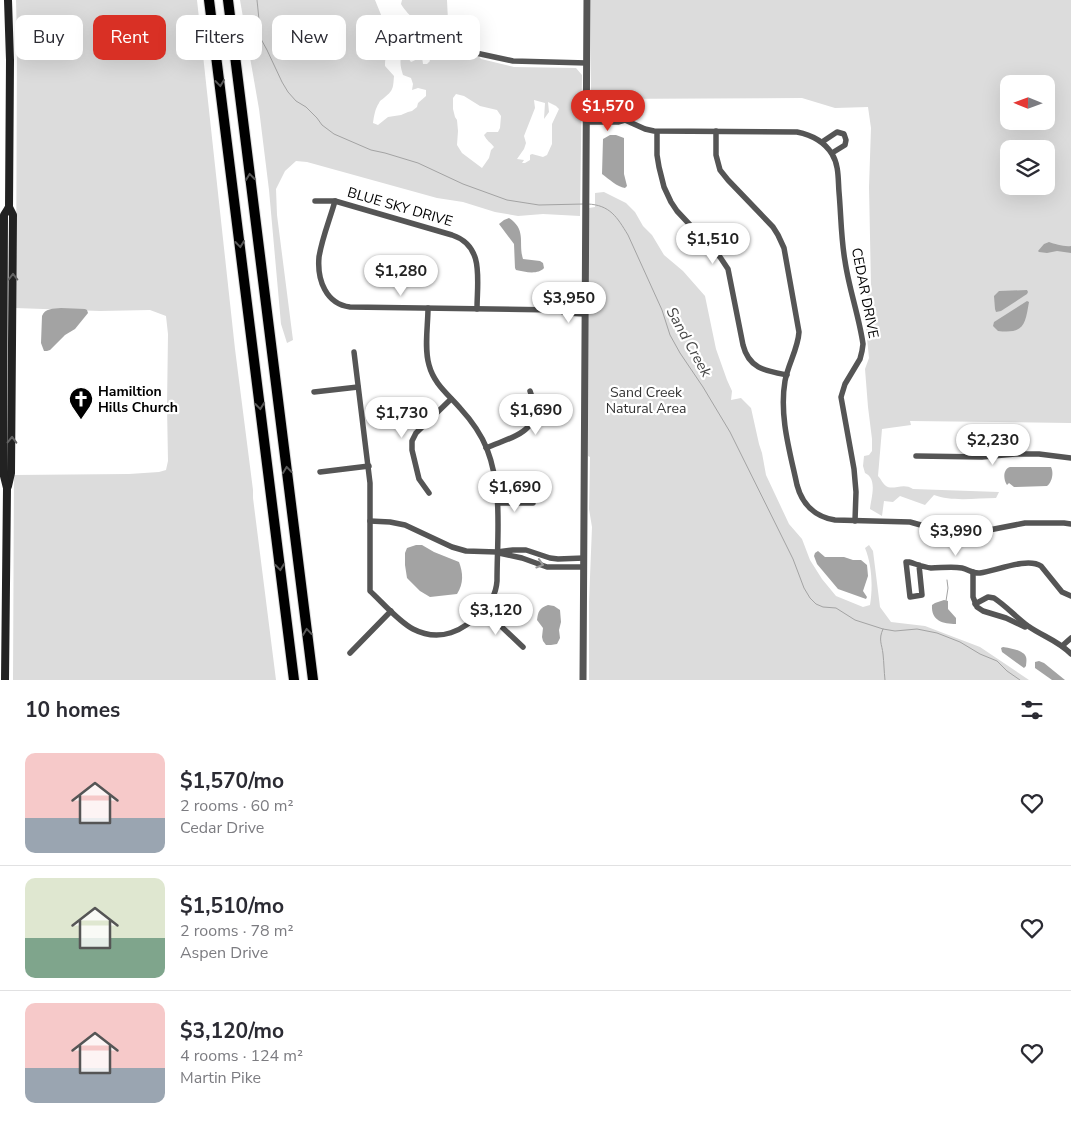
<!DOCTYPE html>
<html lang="en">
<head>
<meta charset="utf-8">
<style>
  body { margin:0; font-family:"Nunito Sans",sans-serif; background:#f2f2f3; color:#2b2b33; height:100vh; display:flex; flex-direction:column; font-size:19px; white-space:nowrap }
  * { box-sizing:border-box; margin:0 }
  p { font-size:16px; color:#7c7c81 }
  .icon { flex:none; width:28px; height:28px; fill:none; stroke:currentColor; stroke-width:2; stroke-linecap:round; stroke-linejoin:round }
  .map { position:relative; height:680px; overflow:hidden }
  .drawer { display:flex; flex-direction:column; background:#fff; flex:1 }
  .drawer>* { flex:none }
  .hud { position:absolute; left:15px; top:15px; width:500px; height:45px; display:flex; gap:10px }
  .needle { width:32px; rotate:271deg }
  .controls { position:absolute; left:1000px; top:75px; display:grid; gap:10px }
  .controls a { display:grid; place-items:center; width:55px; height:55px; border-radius:10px; background:#fff; box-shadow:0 5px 20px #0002; font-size:25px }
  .price { position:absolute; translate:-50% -42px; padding:0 11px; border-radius:18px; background:#fff; color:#222; font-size:16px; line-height:32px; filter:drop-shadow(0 1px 2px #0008) }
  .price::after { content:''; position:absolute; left:50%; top:30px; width:15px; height:11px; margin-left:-8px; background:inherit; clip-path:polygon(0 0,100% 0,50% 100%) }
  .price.current { background:#d93025; color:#fff }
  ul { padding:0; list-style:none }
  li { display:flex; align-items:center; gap:15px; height:125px; padding:0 25px }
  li+li { border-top:1px solid #e1e1e2 }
  li span { display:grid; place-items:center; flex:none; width:140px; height:100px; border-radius:10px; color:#555 }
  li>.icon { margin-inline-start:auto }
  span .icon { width:60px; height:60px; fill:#fffc; stroke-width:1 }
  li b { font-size:21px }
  h2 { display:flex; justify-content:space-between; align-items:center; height:60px; padding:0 25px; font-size:21px }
  .tag { padding:0 18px; border-radius:10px; background:#fff; box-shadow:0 5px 20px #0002; font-size:18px; line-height:45px }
  .tag.current { background:#d93025; color:#fff }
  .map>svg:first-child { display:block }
</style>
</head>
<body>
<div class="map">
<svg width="1071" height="680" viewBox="0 0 1071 680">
  <rect width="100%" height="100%" fill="#fff"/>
  <!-- green -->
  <g fill="#dcdcdc" fill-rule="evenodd">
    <polygon points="16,0 197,0 235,349 253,490 253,498 276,680 13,680 14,475 129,474 159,472 166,470 168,461 167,406 168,334 166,316 150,310 100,311 15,308 16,301 17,39"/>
    <path d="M240,0H375L384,22L386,35L392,37C399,48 390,48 386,57C385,59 385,64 385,66L394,76C393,87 394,90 385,97C382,100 380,100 379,103C375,109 374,116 373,123L378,125L388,117L401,115L408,112L412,111L417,107L418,103L426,96V90L418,88L412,90L413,84L411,78L403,75C401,68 399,62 402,55C405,48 404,54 404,47L408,45L411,53L408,58L411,62L422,57L423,64H427L430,61L423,46L425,36C422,31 419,25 415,21C410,15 405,11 401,4L402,0H447L448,21L463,36L481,59L514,67L576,68L582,75L580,216L543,214L518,216L495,212L463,202L437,198L307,162L296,161L285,171L276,189L277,215L293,340L287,343L281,324L269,190L259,109ZM456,94L464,96L480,106L497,110L501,116L500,128L498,132H487L484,135C487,141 490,142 494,147L491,150L489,158L482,168L462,153L457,145L458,131L457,120L455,117L453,109V98ZM534,100L545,103L544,119L549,112L548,102L556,106L559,109L552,124V144L547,155L543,157L532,154L530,155V160L525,163H522L524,160L517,159L524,149L526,143L524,136L535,108Z"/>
    <path d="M591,0H1071V423L910,421L911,425L882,429L878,476C881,479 883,484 886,486C893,491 903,482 913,489L999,492L996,498C977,498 952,502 934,495L925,505L900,496L893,502L884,501L882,516L870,509C871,498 878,479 865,473L863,466L864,456L869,455L872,451V439L868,407L865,369L869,358L866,328L867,319L866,300L871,286L869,187L871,128L868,107L835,108L802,98L591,99ZM1009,84H1046V121H1009ZM1009,149H1046V186H1009Z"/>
    <path d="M604,192L626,203L635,212L643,226L652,235L664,255L683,271L705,296L716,349L727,380L732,391L731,400L741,398L751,408L759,444L762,453L766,475L789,524L802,539L810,560L822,579L836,596L863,607L870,605C873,587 872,565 865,548L869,545L873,551L880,607L891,622L925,626L980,647L1029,680H589V602L592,527L589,509L590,457L588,456L589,208L595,207V193Z"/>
  </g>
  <!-- water -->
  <g fill="#a3a3a3">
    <path d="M610,135H616L624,138V174L627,186L625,188C617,187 609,179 602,174L603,139Z"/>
    <path d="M509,218C527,230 518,243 523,259L540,261L543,263L544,268C538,275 525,272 516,270L515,268L514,244L499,224L504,220Z"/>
    <path d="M1049,242C1055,244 1064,247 1071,246V253L1057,251L1047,253L1039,252L1038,251L1044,244Z"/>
    <polygon points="1027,290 1028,292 1027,294 1001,311 996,312 995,309 994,296 999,291"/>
    <path d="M1027,301L1029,302C1025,324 1025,334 998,331L993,326L994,322Z"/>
    <path d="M61,308L85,309L87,310L88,313L75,329L65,335L50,350L47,351H44L41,343L42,316C45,308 53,309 61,308Z"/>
    <path d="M1010,467H1051C1054,473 1052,482 1047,486L1014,487L1009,483L1007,485C1003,479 1003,469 1010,467Z"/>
    <path d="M416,545H422L434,552L459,562C463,573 464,583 457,594L430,597L420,591L407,578L405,565V553L407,548Z"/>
    <polygon points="818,551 825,557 844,557 853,560 861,560 867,565 868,576 863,591 867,597 866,599 838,589 817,564 814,556 815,553"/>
    <path d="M944,600L948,601V609L956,618V624C943,624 931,621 932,605L935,603Z"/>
    <path d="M548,605L554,606L560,610L561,622L559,630L560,638L557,644L551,645H546L543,641L542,637L543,628L537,620C538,612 539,608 548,605Z"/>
    <path d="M1003,647C1009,648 1024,650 1026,657C1027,660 1026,664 1026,666L1024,668L1002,652L1001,648Z"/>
    <polygon points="1039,661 1044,663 1065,680 1052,680 1035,668 1035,662"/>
  </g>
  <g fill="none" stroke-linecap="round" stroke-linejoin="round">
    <!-- stream -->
    <g stroke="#a3a3a3" stroke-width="1">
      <polyline points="257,0 261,39 267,50 282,82 288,92 296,101 306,107 317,118 322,125 334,134 371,150 385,153 418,163 463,184 507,200 539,205 584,204"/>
      <path d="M588,204C610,205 617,217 628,235L662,310L670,335L680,353L703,387L730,432L793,559L804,588L810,598L816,604L823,607L836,608L855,620L883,629L895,631L917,629L937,633L960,642L980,654L997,661L1007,671L1020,680"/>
      <polyline points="946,601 948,588 947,580"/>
      <path d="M883,629C878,640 882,644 883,654C884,663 884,671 885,680"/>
    </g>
    <!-- motorway casing -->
    <g stroke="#dbdbdb" stroke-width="12">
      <g id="motorway">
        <polyline points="209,0 294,680"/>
        <polyline points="228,0 313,680"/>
      </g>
    </g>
    <!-- minor -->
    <g stroke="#555" stroke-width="5.5">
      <polyline points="400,38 425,42 513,61 587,63"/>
      <path d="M587,113L617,114L625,120L645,129L654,131L797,132C812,135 824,141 832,154C839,165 838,179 839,192C841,214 841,239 845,261C849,289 859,316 863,344L862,351L860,359L845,384L841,397L854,469L856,492L855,521"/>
      <polyline points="587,122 618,122 625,120"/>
      <path d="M716,131V155L720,170L728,180L773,227L778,235L784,248L799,332C798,349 788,364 785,381C779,416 790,452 797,485C802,504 815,517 835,520L910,522L935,529L954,533H964L984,531L1025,523H1064L1071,524"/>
      <path d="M657,132V155L659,167L664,187L671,202L677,211L720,257L728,269L743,345C749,369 766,371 787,375"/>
      <polyline points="822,142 837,132 844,134 846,140 845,145 832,153"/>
      <path d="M315,201H335L452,235C485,246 477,280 477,309"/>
      <path d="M335,201C330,219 322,238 319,257C317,280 326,304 350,307L557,310L565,307H585"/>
      <polyline points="557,310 566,313 585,314"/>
      <path d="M354,352L370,483V591C382,602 399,622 413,629C440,643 464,631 482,611C491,602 496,594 497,581C497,538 503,490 487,449C481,434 471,420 460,408C448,394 434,384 429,365C424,348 428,326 428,308"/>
      <polyline points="314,392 358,387"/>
      <path d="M486,448C516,435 545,432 530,391"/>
      <polyline points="916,456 982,457 1015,454 1039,454 1071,458"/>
      <polyline points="320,472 369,466"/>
      <polyline points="429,493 419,479 412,450 412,441 416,433 451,399"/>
      <polyline points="498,503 533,503"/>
      <polyline points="370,521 390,522 405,525 452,547 466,551 497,552 513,550 526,550 550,558 558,559 584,558"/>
      <polyline points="499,553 522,558 547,567 584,567"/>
      <path d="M919,565L922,595L910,597L906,562H909C916,564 923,567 931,568C941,568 951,566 962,568C968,569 973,574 980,573C996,571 1027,557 1041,566L1062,592L1071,596"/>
      <polyline points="973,572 973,597 977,607 983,611 1006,618 1025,627"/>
      <path d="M975,604L988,597L994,598C1006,606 1016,617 1028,626C1042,636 1059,641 1071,654"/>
      <polyline points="484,610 523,647"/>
      <polyline points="1062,646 1071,638"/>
      <polyline points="350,653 391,611"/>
    </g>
    <!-- tertiary -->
    <polyline stroke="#555" stroke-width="7" points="583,680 587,0"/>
    <!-- secondary -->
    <g stroke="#222" stroke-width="8">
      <polyline points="8,486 11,473 13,215 9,207"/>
      <polyline points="5,680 7,488 3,472 3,447 4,215 9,207 10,60 8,0"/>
    </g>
    <!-- motorway -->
    <use href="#motorway" stroke="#000" stroke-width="10"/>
  </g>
  <!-- one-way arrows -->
  <defs><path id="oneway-chevron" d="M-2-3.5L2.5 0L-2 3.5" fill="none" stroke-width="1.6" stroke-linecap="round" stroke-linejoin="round" transform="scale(1.25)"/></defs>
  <g stroke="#595959">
    <use href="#oneway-chevron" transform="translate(220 83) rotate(83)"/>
    <use href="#oneway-chevron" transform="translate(250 177) rotate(-97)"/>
    <use href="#oneway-chevron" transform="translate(240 244) rotate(83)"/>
    <use href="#oneway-chevron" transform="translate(260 406) rotate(83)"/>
    <use href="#oneway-chevron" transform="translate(287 470) rotate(-97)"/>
    <use href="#oneway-chevron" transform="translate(280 567) rotate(83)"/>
    <use href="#oneway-chevron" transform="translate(307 632) rotate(-97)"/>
  </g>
  <g stroke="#646464">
    <use href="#oneway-chevron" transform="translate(13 277) rotate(-90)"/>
    <use href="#oneway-chevron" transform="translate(12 440) rotate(-89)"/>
  </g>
  <use stroke="#999" href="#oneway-chevron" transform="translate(540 564) rotate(17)"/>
  <!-- icons -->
  <defs>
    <g id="church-pin" transform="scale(1.25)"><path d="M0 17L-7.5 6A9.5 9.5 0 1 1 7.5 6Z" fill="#000" stroke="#fff"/><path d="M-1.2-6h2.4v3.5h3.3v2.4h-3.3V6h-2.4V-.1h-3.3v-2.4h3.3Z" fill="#fff"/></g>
  </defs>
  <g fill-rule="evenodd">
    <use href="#church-pin" x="81" y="399"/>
  </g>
  <g text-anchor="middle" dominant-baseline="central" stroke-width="4.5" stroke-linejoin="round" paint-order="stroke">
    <!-- street labels -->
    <g font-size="14" fill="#000" stroke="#fff">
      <text transform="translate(400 207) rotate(16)">BLUE SKY DRIVE</text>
      <text transform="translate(865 293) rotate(79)">CEDAR DRIVE</text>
    </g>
    <!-- poi labels -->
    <g font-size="14" font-weight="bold" fill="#000" stroke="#fff" text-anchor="start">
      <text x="98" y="391">Hamiltion<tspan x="98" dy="16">Hills Church</tspan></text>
    </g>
    <!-- park labels -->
    <g font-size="14" fill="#333" stroke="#fff">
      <text x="646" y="392">Sand Creek<tspan x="646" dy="16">Natural Area</tspan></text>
    </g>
    <!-- water labels -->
    <g font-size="15" font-style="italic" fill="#444" stroke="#fff">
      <text transform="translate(689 342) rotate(61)">Sand Creek</text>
    </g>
  </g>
</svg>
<div class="controls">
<a><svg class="needle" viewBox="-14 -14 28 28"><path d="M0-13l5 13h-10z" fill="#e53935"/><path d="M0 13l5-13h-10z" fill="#7c7c81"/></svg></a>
<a><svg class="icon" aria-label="layers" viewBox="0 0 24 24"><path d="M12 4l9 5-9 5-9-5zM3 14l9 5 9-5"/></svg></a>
</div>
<b class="price current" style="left:608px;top:132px">$1,570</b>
<b class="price" style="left:713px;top:265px">$1,510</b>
<b class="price" style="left:401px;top:297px">$1,280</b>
<b class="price" style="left:569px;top:324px">$3,950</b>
<b class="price" style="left:536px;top:436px">$1,690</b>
<b class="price" style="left:402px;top:439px">$1,730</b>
<b class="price" style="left:993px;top:466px">$2,230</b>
<b class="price" style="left:515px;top:513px">$1,690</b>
<b class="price" style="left:956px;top:557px">$3,990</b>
<b class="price" style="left:496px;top:636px">$3,120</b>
<div class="hud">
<a class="tag">Buy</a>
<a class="tag current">Rent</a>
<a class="tag">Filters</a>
<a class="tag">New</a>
<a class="tag">Apartment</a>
</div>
</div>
<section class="drawer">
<h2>10 homes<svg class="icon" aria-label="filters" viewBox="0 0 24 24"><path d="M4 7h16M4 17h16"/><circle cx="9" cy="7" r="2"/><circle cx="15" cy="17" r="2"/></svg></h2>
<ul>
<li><span style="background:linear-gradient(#f6c9c9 65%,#9aa5b1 0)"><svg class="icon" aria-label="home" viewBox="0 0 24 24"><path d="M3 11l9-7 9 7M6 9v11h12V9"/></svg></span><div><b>$1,570/mo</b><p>2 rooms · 60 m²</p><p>Cedar Drive</p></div><svg class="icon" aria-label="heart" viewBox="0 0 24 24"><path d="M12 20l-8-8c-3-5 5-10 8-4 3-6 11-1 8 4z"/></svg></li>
<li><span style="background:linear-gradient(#dfe7d0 60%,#7fa58c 0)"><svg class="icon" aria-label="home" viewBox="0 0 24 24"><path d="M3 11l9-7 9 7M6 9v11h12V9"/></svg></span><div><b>$1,510/mo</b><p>2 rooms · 78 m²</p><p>Aspen Drive</p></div><svg class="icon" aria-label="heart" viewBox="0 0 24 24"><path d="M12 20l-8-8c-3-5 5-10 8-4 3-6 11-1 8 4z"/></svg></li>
<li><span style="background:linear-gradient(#f6c9c9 65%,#9aa5b1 0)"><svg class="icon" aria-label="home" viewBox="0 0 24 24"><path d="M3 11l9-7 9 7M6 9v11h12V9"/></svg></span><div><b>$3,120/mo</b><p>4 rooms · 124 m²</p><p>Martin Pike</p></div><svg class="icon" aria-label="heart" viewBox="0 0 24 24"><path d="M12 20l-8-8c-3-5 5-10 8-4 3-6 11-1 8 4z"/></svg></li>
</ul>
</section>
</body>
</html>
